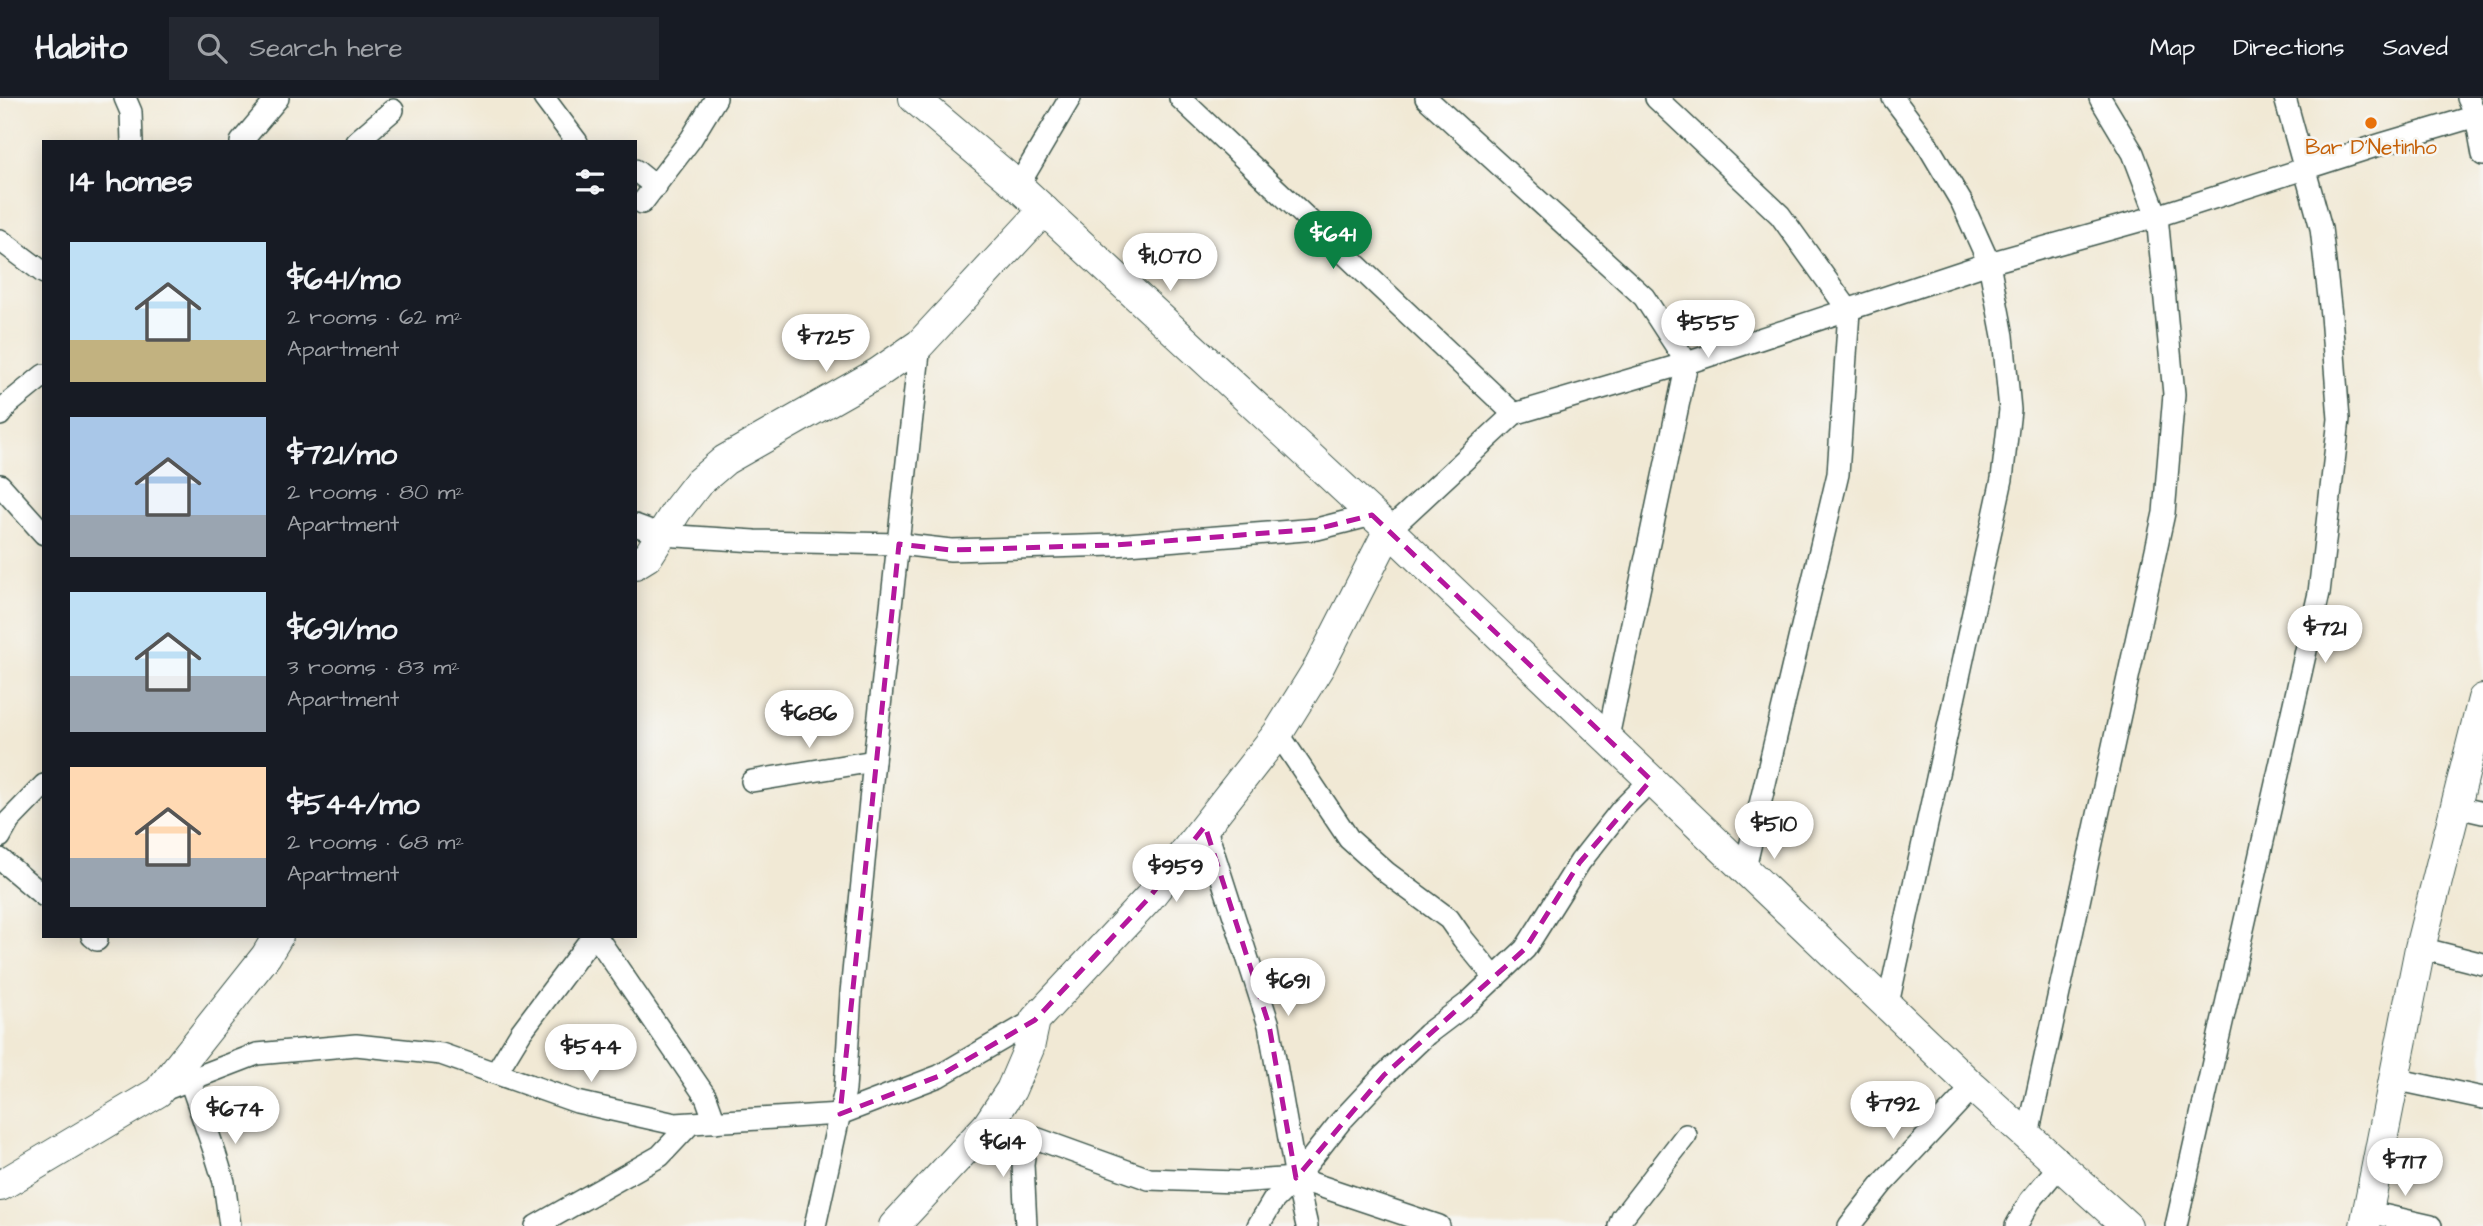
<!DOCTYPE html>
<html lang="en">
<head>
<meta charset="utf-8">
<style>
  body { margin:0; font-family:"Architects Daughter",sans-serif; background:#242831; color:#f1f3f6; height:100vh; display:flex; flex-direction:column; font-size:26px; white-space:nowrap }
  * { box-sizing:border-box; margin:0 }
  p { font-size:23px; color:#9ea1a6 }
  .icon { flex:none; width:38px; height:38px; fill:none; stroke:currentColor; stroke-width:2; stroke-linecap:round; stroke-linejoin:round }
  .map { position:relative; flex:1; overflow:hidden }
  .panel { position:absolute; left:42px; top:42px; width:595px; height:798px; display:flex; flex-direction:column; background:#171b24; border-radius:0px; box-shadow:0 4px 18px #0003 }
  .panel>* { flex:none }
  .price { position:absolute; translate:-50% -60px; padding:0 16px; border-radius:24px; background:#fff; color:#222; font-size:23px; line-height:46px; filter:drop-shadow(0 2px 4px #0008) }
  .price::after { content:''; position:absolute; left:50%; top:42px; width:21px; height:16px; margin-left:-10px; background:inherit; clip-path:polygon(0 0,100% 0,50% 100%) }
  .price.on { background:#0b8043; color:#fff }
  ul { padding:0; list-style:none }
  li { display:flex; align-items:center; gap:21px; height:175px; padding:0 28px }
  li span { display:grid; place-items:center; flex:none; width:196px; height:140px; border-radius:0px; color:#555 }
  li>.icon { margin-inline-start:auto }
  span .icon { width:84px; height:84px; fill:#fffc; stroke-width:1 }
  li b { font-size:30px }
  h2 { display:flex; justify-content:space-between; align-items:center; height:84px; padding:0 28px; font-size:30px }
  header { display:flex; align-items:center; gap:42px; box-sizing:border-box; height:98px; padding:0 35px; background:#171b24; border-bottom:2px solid #363941 }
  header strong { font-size:33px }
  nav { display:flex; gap:38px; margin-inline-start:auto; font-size:24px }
  .search { width:490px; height:63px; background:#242831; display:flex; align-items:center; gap:18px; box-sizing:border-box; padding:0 24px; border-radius:0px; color:#9ea1a6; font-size:26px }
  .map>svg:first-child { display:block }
</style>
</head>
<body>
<header>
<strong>Habito</strong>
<div class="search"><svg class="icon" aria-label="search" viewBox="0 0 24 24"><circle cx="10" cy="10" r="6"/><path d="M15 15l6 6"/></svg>Search here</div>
<nav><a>Map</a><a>Directions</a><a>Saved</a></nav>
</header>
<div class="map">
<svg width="2483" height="1128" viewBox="0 0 2483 1128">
  <rect width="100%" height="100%" fill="#f6f6f2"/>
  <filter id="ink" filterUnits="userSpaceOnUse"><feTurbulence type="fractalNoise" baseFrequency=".0143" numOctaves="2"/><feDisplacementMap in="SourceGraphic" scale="14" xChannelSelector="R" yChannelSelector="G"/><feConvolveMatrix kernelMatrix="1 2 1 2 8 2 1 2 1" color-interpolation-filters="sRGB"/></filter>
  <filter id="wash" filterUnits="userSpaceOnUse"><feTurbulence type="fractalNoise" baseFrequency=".00686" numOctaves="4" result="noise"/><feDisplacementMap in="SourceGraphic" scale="28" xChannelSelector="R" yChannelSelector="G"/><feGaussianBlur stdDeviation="1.57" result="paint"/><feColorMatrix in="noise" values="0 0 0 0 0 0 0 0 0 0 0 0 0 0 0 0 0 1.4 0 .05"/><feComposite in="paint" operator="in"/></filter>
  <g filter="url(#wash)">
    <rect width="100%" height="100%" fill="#f1e9d5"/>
  </g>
  <g filter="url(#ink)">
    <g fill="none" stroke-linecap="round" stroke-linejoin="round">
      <!-- street casing -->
      <g stroke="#3e574c" stroke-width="24">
        <g id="street">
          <polyline points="125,0 131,14 132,44"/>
          <polyline points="544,0 577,44"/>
          <polyline points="1180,0 1514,316"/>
          <polyline points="1426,0 1644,199 1687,265 1608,639"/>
          <polyline points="1656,0 1780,117 1849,213 1838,376 1745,770"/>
          <polyline points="2468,0 2476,18 2483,57"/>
          <polyline points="241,44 278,0"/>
          <polyline points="356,44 393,12"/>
          <polyline points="635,72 656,89"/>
          <polyline points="1018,88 1070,0"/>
          <polyline points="642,105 691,41 716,0"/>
          <polyline points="0,142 44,175"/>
          <polyline points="0,317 7,307 44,277"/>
          <polyline points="0,387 44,436"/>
          <polyline points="635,427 662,437 755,443 899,446 951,452 1115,447 1317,431 1372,417"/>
          <polyline points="1389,432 1514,316 1687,265 1989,165 2157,118 2382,46 2483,16"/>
          <polyline points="1278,635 1349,741 1387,775 1449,821 1463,841 1495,880"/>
          <polyline points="752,683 874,663"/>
          <polyline points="2457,709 2483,715"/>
          <polyline points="1205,728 1269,927 1296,1080 1307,1128"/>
          <polyline points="0,739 9,723 44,687"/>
          <polyline points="0,761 44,798"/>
          <polyline points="92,838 97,842"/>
          <polyline points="596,838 706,999 715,1024"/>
          <polyline points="2420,850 2483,866"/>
          <polyline points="1888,906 2002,381 2010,312 2003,238 1989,165 1962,105 1924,41 1893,0"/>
          <polyline points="496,975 521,934 593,838"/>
          <polyline points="189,980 215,1055 224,1084 230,1128"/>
          <polyline points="2394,981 2483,1000"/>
          <polyline points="161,993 257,956 356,947 441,956 577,1004 675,1026 840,1016 939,978 1035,922"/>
          <polyline points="987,1028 1027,1037 1149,1081 1237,1084 1296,1080 1439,1128"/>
          <polyline points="2028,1037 2164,415 2174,296 2157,118 2133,55 2100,0"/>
          <polyline points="2369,1114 2431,1128"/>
          <polyline points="536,1128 660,1058 690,1026"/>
          <polyline points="815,1128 845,992 851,895 874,663 920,246"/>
          <polyline points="1026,1128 1023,1066 1027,1037"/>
          <polyline points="1258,1128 1273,1103 1296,1080 1340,1024 1384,977 1427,936 1468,905 1525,851 1580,764 1621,712 1651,682"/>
          <polyline points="1619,1128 1622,1120 1686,1037"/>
          <polyline points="1849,1128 1882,1086 1973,989"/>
          <polyline points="2016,1128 2030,1103 2060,1067"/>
          <polyline points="2176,1128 2319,495 2339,321 2331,217 2321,130 2285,0"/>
        </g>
      </g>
      <!-- secondary casing -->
      <g stroke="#3e574c" stroke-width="32">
        <g id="secondary">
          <polyline points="914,0 1018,88 1389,432 1973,989 2127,1128"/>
          <polyline points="635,466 648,458 677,412 698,385 725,362 878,275 920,246 1044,112"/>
          <polyline points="0,1088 158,994 266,858 278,838"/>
          <polyline points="894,1128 987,1028 1011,992 1029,950 1035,922 1148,801 1278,635 1319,569 1389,432"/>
          <polyline points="2365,1128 2420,850 2483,601"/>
        </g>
      </g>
      <!-- street -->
      <use href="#street" stroke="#fff" stroke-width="21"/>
      <!-- secondary -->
      <use href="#secondary" stroke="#fff" stroke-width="30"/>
    </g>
  </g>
  <!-- marked area -->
  <path fill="none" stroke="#b5179e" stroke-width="5" stroke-dasharray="14 9" stroke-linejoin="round" d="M1372,417L1651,682L1580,764L1525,851L1384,977L1296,1080L1269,927L1205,728L1148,801L1035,922L939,978L840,1016L899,446L951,452L1115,447L1317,431Z"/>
  <!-- markers -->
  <circle fill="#e8710a" stroke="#f6f6f2" stroke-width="2.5" cx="2371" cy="25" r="7"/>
  <g text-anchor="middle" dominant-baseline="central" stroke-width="5" stroke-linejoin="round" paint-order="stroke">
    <!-- food labels -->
    <g font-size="21" fill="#c56008" stroke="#f6f6f2">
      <text x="2371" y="49">Bar D’Netinho</text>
    </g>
  </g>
</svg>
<b class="price on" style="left:1333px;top:173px">$641</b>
<b class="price" style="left:1170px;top:195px">$1,070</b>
<b class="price" style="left:1708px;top:262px">$555</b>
<b class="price" style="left:826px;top:276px">$725</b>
<b class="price" style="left:2325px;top:567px">$721</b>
<b class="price" style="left:809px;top:652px">$686</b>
<b class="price" style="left:1774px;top:763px">$510</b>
<b class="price" style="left:1176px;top:806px">$959</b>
<b class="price" style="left:1288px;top:920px">$691</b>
<b class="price" style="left:591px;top:986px">$544</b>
<b class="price" style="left:1893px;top:1043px">$792</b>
<b class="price" style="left:235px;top:1048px">$674</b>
<b class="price" style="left:1003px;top:1081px">$614</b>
<b class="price" style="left:2405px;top:1100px">$717</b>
<section class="panel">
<h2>14 homes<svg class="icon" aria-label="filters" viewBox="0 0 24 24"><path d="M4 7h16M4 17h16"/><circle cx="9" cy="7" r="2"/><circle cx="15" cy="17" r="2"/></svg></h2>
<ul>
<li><span style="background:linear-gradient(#bfe0f5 70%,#c2b280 0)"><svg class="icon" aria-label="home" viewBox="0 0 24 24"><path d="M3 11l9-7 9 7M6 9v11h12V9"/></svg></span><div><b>$641/mo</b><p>2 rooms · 62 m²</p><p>Apartment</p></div></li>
<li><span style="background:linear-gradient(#a9c7e8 70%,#9aa5b1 0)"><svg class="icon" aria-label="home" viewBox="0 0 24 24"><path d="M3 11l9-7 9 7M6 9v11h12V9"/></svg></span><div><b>$721/mo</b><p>2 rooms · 80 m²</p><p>Apartment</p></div></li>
<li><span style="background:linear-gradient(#bfe0f5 60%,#9aa5b1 0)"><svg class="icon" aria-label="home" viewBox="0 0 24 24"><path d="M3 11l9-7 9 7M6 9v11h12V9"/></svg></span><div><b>$691/mo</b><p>3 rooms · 83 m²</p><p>Apartment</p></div></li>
<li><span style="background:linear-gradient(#ffd9b3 65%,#9aa5b1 0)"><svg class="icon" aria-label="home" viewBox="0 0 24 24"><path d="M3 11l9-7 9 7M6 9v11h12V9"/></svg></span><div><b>$544/mo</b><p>2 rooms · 68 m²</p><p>Apartment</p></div></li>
</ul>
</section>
</div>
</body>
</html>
